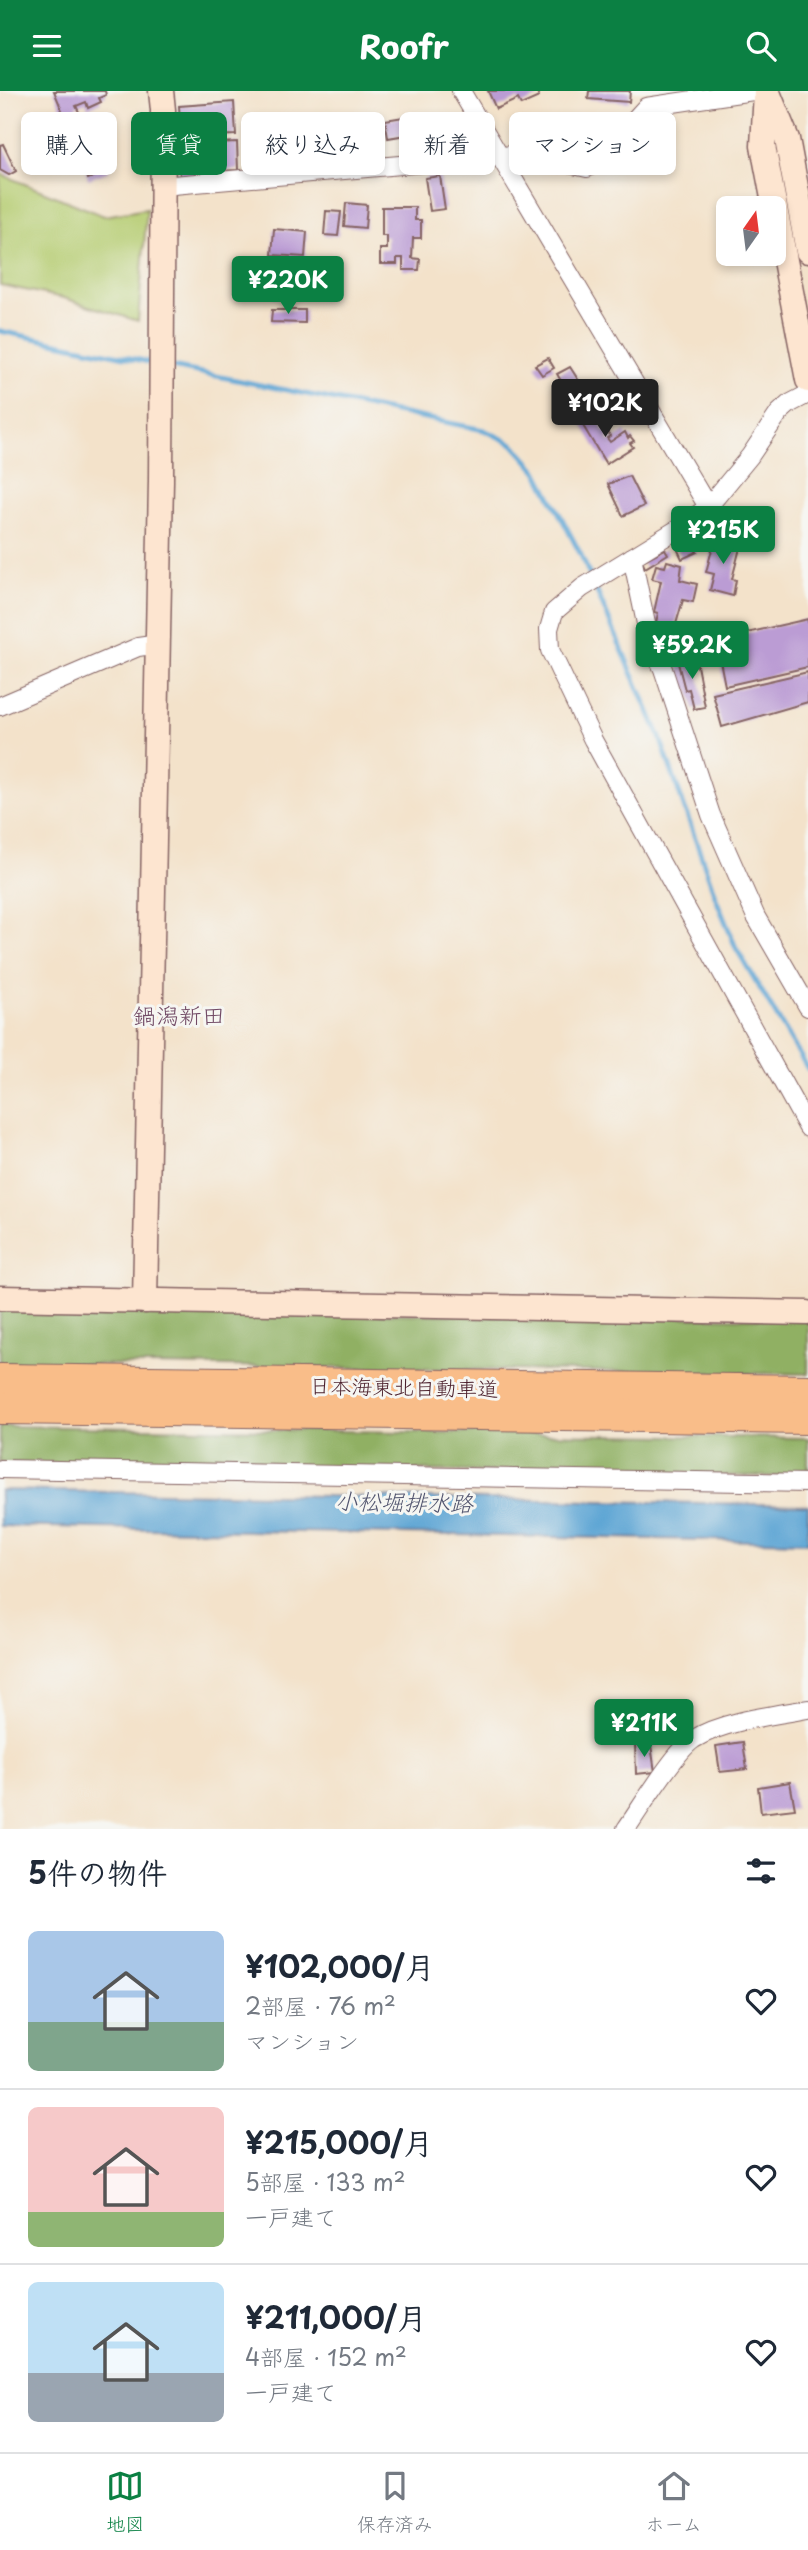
<!DOCTYPE html>
<html lang="ja">
<head>
<meta charset="utf-8">
<style>
  body { margin:0; font-family:"Playpen Sans","Klee One",sans-serif; background:#f6f6f7; color:#1f2937; height:100vh; display:flex; flex-direction:column; font-size:26px; white-space:nowrap }
  * { box-sizing:border-box; margin:0 }
  p { font-size:23px; color:#747a83 }
  .icon { flex:none; width:38px; height:38px; fill:none; stroke:currentColor; stroke-width:2; stroke-linecap:round; stroke-linejoin:round }
  .map { position:relative; height:1738px; overflow:hidden }
  .drawer { display:flex; flex-direction:column; background:#fff; flex:1 }
  .drawer>* { flex:none }
  .hud { position:absolute; left:21px; top:21px; width:766px; height:63px; display:flex; gap:14px }
  .needle { width:46px; rotate:14deg }
  .tools { position:absolute; left:716px; top:105px; display:grid; gap:14px }
  .tools a { display:grid; place-items:center; width:70px; height:70px; border-radius:10px; background:#fff; box-shadow:0 4px 10px #0003; font-size:35px }
  .price { position:absolute; translate:-50% -60px; padding:0 16px; border-radius:7px; background:#0b8043; color:#fff; font-size:23px; line-height:46px; filter:drop-shadow(0 2px 4px #0008) }
  .price::after { content:''; position:absolute; left:50%; top:42px; width:21px; height:16px; margin-left:-10px; background:inherit; clip-path:polygon(0 0,100% 0,50% 100%) }
  .price.current { background:#222; color:#fff }
  ul { padding:0; list-style:none }
  li { display:flex; align-items:center; gap:21px; height:175px; padding:0 28px }
  li+li { border-top:2px solid #e0e1e3 }
  li span { display:grid; place-items:center; flex:none; width:196px; height:140px; border-radius:10px; color:#555 }
  li>.icon { margin-inline-start:auto }
  span .icon { width:84px; height:84px; fill:#fffc; stroke-width:1 }
  li b { font-size:30px }
  h2 { display:flex; justify-content:space-between; align-items:center; height:84px; padding:0 28px; font-size:30px }
  .pill { padding:0 24px; border-radius:10px; background:#fff; box-shadow:0 4px 10px #0003; font-size:24px; line-height:63px }
  .pill.current { background:#0b8043; color:#fff }
  header { display:flex; justify-content:space-between; align-items:center; height:91px; padding:0 28px; background:#0b8043; color:#fff; font-size:32px; font-weight:700 }
  .tab-bar { display:flex; justify-content:space-around; align-items:center; height:98px; border-top:2px solid #e0e1e3; background:#fff; font-size:19px; color:#747a83 }
  .tab-bar a { display:grid; justify-items:center; gap:4px }
  .tab-bar .current { color:#0b8043 }
  .map>svg:first-child { display:block }
</style>
</head>
<body>
<header><svg class="icon" aria-label="menu" viewBox="0 0 24 24"><path d="M4 6h16M4 12h16M4 18h16"/></svg>Roofr<svg class="icon" aria-label="search" viewBox="0 0 24 24"><circle cx="10" cy="10" r="6"/><path d="M15 15l6 6"/></svg></header>
<div class="map">
<svg width="808" height="1738" viewBox="0 0 808 1738">
  <rect width="100%" height="100%" fill="#f6f6f2"/>
  <filter id="ink" filterUnits="userSpaceOnUse"><feTurbulence type="fractalNoise" baseFrequency=".0143" numOctaves="2"/><feDisplacementMap in="SourceGraphic" scale="14" xChannelSelector="R" yChannelSelector="G"/><feConvolveMatrix kernelMatrix="1 2 1 2 8 2 1 2 1" color-interpolation-filters="sRGB"/></filter>
  <filter id="wash" filterUnits="userSpaceOnUse"><feTurbulence type="fractalNoise" baseFrequency=".00686" numOctaves="4" result="noise"/><feDisplacementMap in="SourceGraphic" scale="28" xChannelSelector="R" yChannelSelector="G"/><feGaussianBlur stdDeviation="1.57" result="paint"/><feColorMatrix in="noise" values="0 0 0 0 0 0 0 0 0 0 0 0 0 0 0 0 0 1.4 0 .05"/><feComposite in="paint" operator="in"/></filter>
  <g filter="url(#wash)">
    <rect width="100%" height="100%" fill="#f3e2ca"/>
    <!-- green -->
    <polygon fill="#b5cc71" stroke="#80764e" stroke-width="2" points="0,83 104,125 147,118 138,230 64,207 0,194"/>
    <!-- forest -->
    <g fill="#90b063" stroke="#6d6847" stroke-width="2">
      <polygon points="0,1218 808,1228 808,1283 0,1272"/>
      <polygon points="0,1335 808,1347 808,1386 0,1372"/>
    </g>
    <!-- water -->
    <polygon fill="#5da5d4" stroke="#546280" stroke-width="2" points="0,1399 808,1414 808,1451 0,1435"/>
    <g fill="none" stroke-linecap="round" stroke-linejoin="round">
      <!-- stream -->
      <g stroke="#5da5d4" stroke-width="5">
        <polyline points="0,240 154,272"/>
        <polyline points="167,275 484,339 513,353 537,380 581,464 659,644 717,810 736,857 808,978"/>
      </g>
    </g>
    <g id="blocks">
      <!-- building -->
      <g fill="#bb9cd4">
        <polygon points="54,0 105,0 106,4 99,7 101,11 88,17 86,11 76,15 80,23 66,29"/>
        <polygon points="488,0 537,0 539,6 521,14 518,8 496,18"/>
        <polygon points="589,0 630,0 629,11 588,8"/>
        <polygon points="234,11 236,44 210,45 211,48 199,49 198,44 186,45 185,28 180,28 179,15"/>
        <polygon points="422,23 424,38 432,37 434,47 415,48 416,52 407,53 406,44 388,47 385,29"/>
        <polygon points="287,45 289,70 270,71 270,76 254,77 252,47"/>
        <polygon points="435,50 438,66 425,69 422,53"/>
        <polygon points="237,51 238,79 217,80 216,69 195,70 196,85 180,85 179,68 194,67 194,53"/>
        <polygon points="3,53 16,80 9,84 0,79 0,54"/>
        <polygon points="102,67 109,80 88,88 84,73"/>
        <polygon points="440,85 445,118 430,120 425,87"/>
        <polygon points="346,112 367,114 365,137 344,135"/>
        <polygon points="382,116 415,116 415,129 421,129 421,147 413,147 412,167 420,168 419,179 403,179 403,167 397,167 397,173 380,173 380,158 387,158 387,145 382,145"/>
        <polygon points="326,120 341,121 338,145 324,144"/>
        <polygon points="274,138 307,141 305,166 272,164"/>
        <polygon points="274,190 305,192 303,208 273,206"/>
        <polygon points="272,219 305,219 305,232 271,231"/>
        <polygon points="548,267 554,277 542,284 535,274"/>
        <polygon points="570,276 586,301 572,309 557,283"/>
        <polygon points="594,319 604,341 607,339 610,345 607,347 610,351 625,341 628,347 630,345 634,350 630,352 633,356 606,373 579,328"/>
        <polygon points="629,385 644,415 623,425 608,393"/>
        <polygon points="723,419 741,422 745,430 740,449 715,442 716,440 707,437 713,425 722,425"/>
        <polygon points="688,446 697,461 682,468 675,453"/>
        <polygon points="718,446 735,450 734,455 740,457 732,488 736,489 733,505 710,499 714,483 706,481 714,451 717,451"/>
        <polygon points="665,458 668,463 645,477 642,470"/>
        <polygon points="667,470 682,474 680,489 697,493 693,511 683,509 674,540 685,542 681,558 659,551 664,535 656,532 658,522 654,521 661,490 652,488 656,474 665,476"/>
        <polygon points="808,528 808,576 725,595 716,549"/>
        <polygon points="695,564 705,616 694,618 689,598 685,599 678,572 690,569 689,566"/>
        <polygon points="808,581 808,611 722,636 713,603"/>
        <polygon points="635,1651 644,1651 645,1655 651,1654 655,1681 636,1683"/>
        <polygon points="743,1651 747,1678 720,1681 716,1655"/>
        <polygon points="790,1691 795,1718 761,1722 758,1696"/>
      </g>
    </g>
  </g>
  <g filter="url(#ink)">
    <use href="#blocks" fill-opacity="0" stroke="#856363" stroke-width="2"/>
    <g fill="none" stroke-linecap="round" stroke-linejoin="round">
      <!-- street casing -->
      <g stroke="#856363" stroke-width="20">
        <g id="street">
          <polyline points="461,0 708,416"/>
          <polyline points="162,95 525,63 587,77 596,71 646,16 753,0"/>
          <polyline points="808,303 789,313 779,322 750,365 708,416 681,436 582,497 554,521 549,538 550,559 593,649 808,1037"/>
          <polyline points="632,466 649,547 663,578 711,724 756,826 808,916"/>
          <polyline points="0,615 138,556 159,553"/>
          <polyline points="0,1378 808,1392"/>
          <path d="M626,1738C640,1718 676,1659 694,1648C722,1630 775,1624 808,1618"/>
        </g>
      </g>
      <!-- secondary casing -->
      <g stroke="#856363" stroke-width="27">
        <g id="secondary">
          <polyline points="766,0 763,55 808,289"/>
          <polyline points="769,4 787,48 808,160"/>
          <polyline points="0,1207 808,1222"/>
          <polyline points="145,1210 161,390 163,19 161,0"/>
        </g>
      </g>
      <!-- highway casing -->
      <g stroke="#856363" stroke-width="34">
        <g id="highway">
          <polyline points="0,1289 808,1300"/>
          <polyline points="0,1317 808,1327"/>
        </g>
      </g>
      <!-- street -->
      <use href="#street" stroke="#fff" stroke-width="18"/>
      <!-- secondary -->
      <use href="#secondary" stroke="#fde5d0" stroke-width="24"/>
      <!-- highway -->
      <use href="#highway" stroke="#f9bd89" stroke-width="32"/>
    </g>
  </g>
  <g text-anchor="middle" dominant-baseline="central" stroke-width="6" stroke-linejoin="round" paint-order="stroke">
    <!-- street labels -->
    <g font-size="21" fill="#4a1f2b" stroke="#f6f6f2">
      <text transform="translate(404 1295) rotate(1)">日本海東北自動車道</text>
    </g>
    <!-- neighbourhood labels -->
    <g font-size="23" fill="#724b66" stroke="#f6f6f2">
      <text x="179" y="923">鍋潟新田</text>
    </g>
    <!-- water labels -->
    <g font-size="23" font-style="italic" fill="#52556f" stroke="#f6f6f2">
      <text transform="translate(404 1410) rotate(1)">小松堀排水路</text>
    </g>
  </g>
</svg>
<div class="tools">
<a><svg class="needle" viewBox="-14 -14 28 28"><path d="M0-13l5 13h-10z" fill="#e53935"/><path d="M0 13l5-13h-10z" fill="#747a83"/></svg></a>
</div>
<b class="price" style="left:288px;top:225px">¥220K</b>
<b class="price current" style="left:605px;top:348px">¥102K</b>
<b class="price" style="left:723px;top:475px">¥215K</b>
<b class="price" style="left:692px;top:590px">¥59.2K</b>
<b class="price" style="left:644px;top:1668px">¥211K</b>
<div class="hud">
<a class="pill">購入</a>
<a class="pill current">賃貸</a>
<a class="pill">絞り込み</a>
<a class="pill">新着</a>
<a class="pill">マンション</a>
</div>
</div>
<section class="drawer">
<h2>5件の物件<svg class="icon" aria-label="filters" viewBox="0 0 24 24"><path d="M4 7h16M4 17h16"/><circle cx="9" cy="7" r="2"/><circle cx="15" cy="17" r="2"/></svg></h2>
<ul>
<li><span style="background:linear-gradient(#a9c7e8 65%,#7fa58c 0)"><svg class="icon" aria-label="home" viewBox="0 0 24 24"><path d="M3 11l9-7 9 7M6 9v11h12V9"/></svg></span><div><b>¥102,000/月</b><p>2部屋 · 76 m²</p><p>マンション</p></div><svg class="icon" aria-label="heart" viewBox="0 0 24 24"><path d="M12 20l-8-8c-3-5 5-10 8-4 3-6 11-1 8 4z"/></svg></li>
<li><span style="background:linear-gradient(#f6c9c9 75%,#8fb573 0)"><svg class="icon" aria-label="home" viewBox="0 0 24 24"><path d="M3 11l9-7 9 7M6 9v11h12V9"/></svg></span><div><b>¥215,000/月</b><p>5部屋 · 133 m²</p><p>一戸建て</p></div><svg class="icon" aria-label="heart" viewBox="0 0 24 24"><path d="M12 20l-8-8c-3-5 5-10 8-4 3-6 11-1 8 4z"/></svg></li>
<li><span style="background:linear-gradient(#bfe0f5 65%,#9aa5b1 0)"><svg class="icon" aria-label="home" viewBox="0 0 24 24"><path d="M3 11l9-7 9 7M6 9v11h12V9"/></svg></span><div><b>¥211,000/月</b><p>4部屋 · 152 m²</p><p>一戸建て</p></div><svg class="icon" aria-label="heart" viewBox="0 0 24 24"><path d="M12 20l-8-8c-3-5 5-10 8-4 3-6 11-1 8 4z"/></svg></li>
</ul>
</section>
<nav class="tab-bar">
<a class="current"><svg class="icon" aria-label="map" viewBox="0 0 24 24"><path d="M3 6l6-2 6 2 6-2v14l-6 2-6-2-6 2zM9 4v14M15 6v14"/></svg>地図</a>
<a><svg class="icon" aria-label="saved" viewBox="0 0 24 24"><path d="M7 4h10v16l-5-4-5 4z"/></svg>保存済み</a>
<a><svg class="icon" aria-label="home" viewBox="0 0 24 24"><path d="M3 11l9-7 9 7M6 9v11h12V9"/></svg>ホーム</a>
</nav>
</body>
</html>
